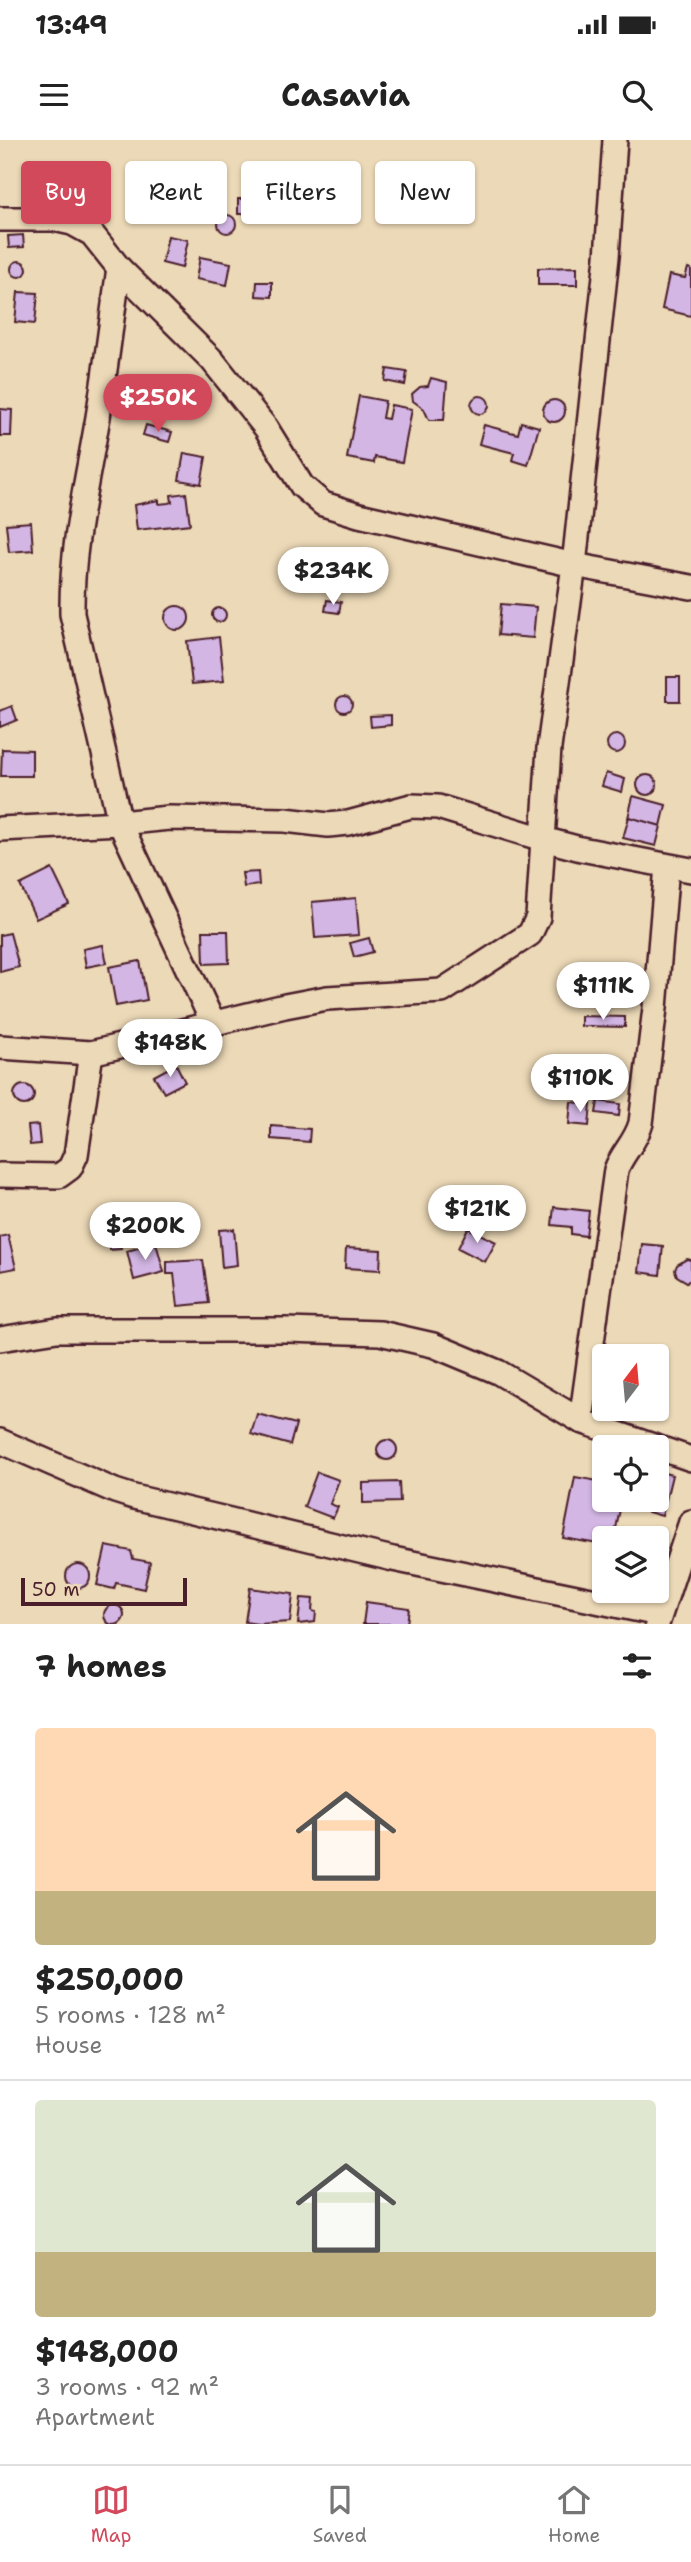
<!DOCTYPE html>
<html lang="en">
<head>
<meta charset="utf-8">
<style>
  body { margin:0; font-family:"Shantell Sans",sans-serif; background:#f6f6f6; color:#222; height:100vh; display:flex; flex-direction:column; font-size:26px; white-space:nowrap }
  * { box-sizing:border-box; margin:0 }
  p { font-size:23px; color:#767676 }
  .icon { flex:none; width:38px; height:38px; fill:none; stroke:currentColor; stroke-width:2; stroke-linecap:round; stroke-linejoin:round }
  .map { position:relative; height:1484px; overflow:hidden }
  .details { display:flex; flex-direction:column; background:#fff; flex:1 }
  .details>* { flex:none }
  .guide { position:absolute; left:21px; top:21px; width:649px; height:63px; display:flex; gap:14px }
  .needle { width:46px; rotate:16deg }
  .tools { position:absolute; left:592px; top:1204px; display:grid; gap:14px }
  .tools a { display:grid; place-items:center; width:77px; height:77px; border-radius:7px; background:#fff; box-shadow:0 2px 5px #0004; font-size:35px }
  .scale { position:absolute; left:21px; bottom:18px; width:166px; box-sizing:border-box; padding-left:7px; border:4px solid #4a1f2b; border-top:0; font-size:19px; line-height:24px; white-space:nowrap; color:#4a1f2b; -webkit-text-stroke:5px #ecd9b7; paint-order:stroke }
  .price { position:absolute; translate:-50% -60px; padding:0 16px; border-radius:24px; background:#fff; color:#222; font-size:23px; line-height:46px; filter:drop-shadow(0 2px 4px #0008) }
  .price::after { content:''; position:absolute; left:50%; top:42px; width:21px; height:16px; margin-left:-10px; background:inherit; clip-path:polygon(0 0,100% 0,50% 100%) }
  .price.current { background:#d1495b; color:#fff }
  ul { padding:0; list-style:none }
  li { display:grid; align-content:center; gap:14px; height:371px; padding:0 35px }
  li+li { border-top:2px solid #e0e0e0 }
  li span { display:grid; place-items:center; height:217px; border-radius:7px; color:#555 }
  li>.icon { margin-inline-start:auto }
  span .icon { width:126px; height:126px; fill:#fffc; stroke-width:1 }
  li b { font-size:30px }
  h2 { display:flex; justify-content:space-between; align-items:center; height:84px; padding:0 35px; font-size:30px }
  .tag { padding:0 24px; border-radius:7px; background:#fff; box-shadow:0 2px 5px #0004; font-size:24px; line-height:63px }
  .tag.current { background:#d1495b; color:#fff }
  .status { display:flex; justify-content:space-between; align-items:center; height:49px; padding:0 35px; background:#fff; direction:ltr }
  .status svg { height:19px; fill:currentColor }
  header { display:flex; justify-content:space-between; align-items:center; height:91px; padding:0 35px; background:#fff; font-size:32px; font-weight:700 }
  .tab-bar { display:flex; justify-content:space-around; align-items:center; height:98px; border-top:2px solid #e0e0e0; background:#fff; font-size:19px; color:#767676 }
  .tab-bar a { display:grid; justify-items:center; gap:4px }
  .tab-bar .current { color:#d1495b }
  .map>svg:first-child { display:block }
</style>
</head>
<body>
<div class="status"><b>13:49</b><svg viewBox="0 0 49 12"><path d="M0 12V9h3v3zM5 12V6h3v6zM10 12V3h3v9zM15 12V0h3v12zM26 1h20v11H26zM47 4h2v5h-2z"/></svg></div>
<header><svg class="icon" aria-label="menu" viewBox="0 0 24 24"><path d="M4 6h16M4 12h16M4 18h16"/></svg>Casavia<svg class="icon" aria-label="search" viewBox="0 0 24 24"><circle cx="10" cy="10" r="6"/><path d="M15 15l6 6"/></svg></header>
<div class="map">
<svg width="691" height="1484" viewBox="0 0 691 1484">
  <rect width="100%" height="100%" fill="#ecd9b7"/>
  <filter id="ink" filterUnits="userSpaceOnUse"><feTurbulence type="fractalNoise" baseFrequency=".0143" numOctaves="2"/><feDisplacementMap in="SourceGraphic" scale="14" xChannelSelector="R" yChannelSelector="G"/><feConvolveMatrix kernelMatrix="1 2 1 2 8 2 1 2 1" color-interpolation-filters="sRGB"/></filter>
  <g filter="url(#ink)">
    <!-- building -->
    <g fill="#d3b6e4" stroke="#4a1f2b" stroke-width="2">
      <polygon points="391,47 404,50 401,68 388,66"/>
      <polygon points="426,49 450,51 447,78 424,76"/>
      <rect x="238" y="59" width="34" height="15"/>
      <circle cx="227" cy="84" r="9"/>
      <polygon points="23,95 24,107 9,108 8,96"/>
      <polygon points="168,96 188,100 182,128 162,123"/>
      <polygon points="200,117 231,123 227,145 196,139"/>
      <circle cx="19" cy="129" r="8"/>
      <polygon points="577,127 577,145 538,145 538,128"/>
      <polygon points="688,128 691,129 691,176 662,169 669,135 685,138"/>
      <polygon points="257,142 272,142 272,157 256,156"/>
      <polygon points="18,152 38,153 35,184 15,182"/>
      <polygon points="387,229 407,232 405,245 385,241"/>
      <polygon points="431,238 447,242 444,280 429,280 424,269 413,261 412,254 420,247 428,246"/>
      <polygon points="359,256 385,261 382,278 388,279 391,265 412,269 402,322 375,317 374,323 347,318"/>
      <circle cx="480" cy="265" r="9"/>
      <circle cx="554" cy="271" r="11"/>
      <polygon points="0,269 12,270 11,296 0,296"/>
      <polygon points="521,282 539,287 528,325 512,320 514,313 479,304 484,285 518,294"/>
      <polygon points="146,285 172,292 169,302 143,295"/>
      <polygon points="184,313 206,317 201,344 179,340"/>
      <polygon points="186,353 190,384 137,390 134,365 159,360 159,364 168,363 172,362 171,355"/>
      <polygon points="31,382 33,410 9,412 6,384"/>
      <polygon points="327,460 341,462 339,473 325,471"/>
      <polygon points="501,464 536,467 533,498 498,495"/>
      <circle cx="177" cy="478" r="12"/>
      <circle cx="219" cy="475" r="7"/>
      <polygon points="219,497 224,541 192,544 187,501"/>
      <rect x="667" y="537" width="13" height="24"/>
      <circle cx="344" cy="564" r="8"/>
      <polygon points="12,566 17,580 0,587 0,571"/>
      <polygon points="391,575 391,585 371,587 370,576"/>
      <circle cx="616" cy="604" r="9"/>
      <polygon points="2,609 32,610 32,636 1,636"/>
      <polygon points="606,633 625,639 622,652 602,646"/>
      <circle cx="647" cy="645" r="10"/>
      <polygon points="633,656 666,665 661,686 628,678"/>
      <polygon points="629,677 661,686 656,706 623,698"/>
      <polygon points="52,729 69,764 36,779 20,745"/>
      <polygon points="258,732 259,745 244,747 242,733"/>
      <polygon points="356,758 359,795 315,798 312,762"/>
      <polygon points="203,791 228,791 229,823 204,824"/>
      <polygon points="10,793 19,827 0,832 0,795"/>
      <polygon points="369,798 373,812 354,817 350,803"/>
      <polygon points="103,805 107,823 86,827 83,809"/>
      <polygon points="140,821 147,860 116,866 109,827"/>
      <polygon points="581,876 625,877 625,887 581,886"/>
      <polygon points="176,924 185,942 164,953 154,936"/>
      <circle cx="24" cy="955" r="10"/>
      <polygon points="598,961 620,964 619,976 596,973"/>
      <polygon points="571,962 591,964 589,986 569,984"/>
      <polygon points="38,985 40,1004 30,1005 28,986"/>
      <polygon points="271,986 310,989 309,1002 271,999"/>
      <polygon points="554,1067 589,1071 586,1096 571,1094 571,1087 552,1085"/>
      <polygon points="117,1079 121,1109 110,1110 106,1081"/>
      <polygon points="468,1088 496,1102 485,1122 458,1108"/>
      <polygon points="234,1089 237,1125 222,1127 219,1090"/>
      <polygon points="8,1095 16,1128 0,1131 0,1097"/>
      <polygon points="156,1103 164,1132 134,1140 127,1111"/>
      <polygon points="642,1104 663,1106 660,1135 639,1132"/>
      <polygon points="346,1108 381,1110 380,1130 345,1128"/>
      <polygon points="687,1119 691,1120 691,1140 687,1142 677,1136 675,1130 677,1125"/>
      <polygon points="203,1120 209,1163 178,1166 174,1134 167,1134 167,1122"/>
      <polygon points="257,1274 296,1284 290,1305 251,1294"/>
      <circle cx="387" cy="1310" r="10"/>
      <polygon points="656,1331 672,1335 662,1376 638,1369 640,1360 656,1360"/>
      <polygon points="317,1332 339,1340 330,1364 338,1367 333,1378 304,1367"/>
      <polygon points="575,1337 604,1342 604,1360 622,1360 614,1398 604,1398 604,1405 563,1398"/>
      <polygon points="399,1342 400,1362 363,1363 363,1343"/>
      <polygon points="106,1406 131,1411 133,1419 150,1422 144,1449 116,1443 114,1449 97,1445"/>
      <circle cx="78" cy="1436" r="12"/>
      <polygon points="250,1448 293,1454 290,1482 258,1484 245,1482"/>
      <polygon points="301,1458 313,1459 312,1471 316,1472 315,1482 298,1484"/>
      <polygon points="366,1462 409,1468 407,1484 363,1484"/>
      <circle cx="114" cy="1475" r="10"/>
    </g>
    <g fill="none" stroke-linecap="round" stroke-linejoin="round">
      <!-- street casing -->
      <g stroke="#4a1f2b" stroke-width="28">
        <g id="street">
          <polyline points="615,0 607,117 574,425 691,447"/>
          <polyline points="0,79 54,79 72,83 92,94 119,128 212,220 266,288 302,346 323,364 359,375 574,425 549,608 543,699 438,667 411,666 348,683 328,685 285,680 169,678 120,683 0,689"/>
          <path d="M119,128C112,177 106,227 98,277C87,342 71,407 72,474L120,683L213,883"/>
          <polyline points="0,907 91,913 285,866 327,858 442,851 530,794 538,777 543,699 581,709 691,730"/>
          <polyline points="0,1035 59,1036 70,1028 76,1015 91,913"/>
          <polyline points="0,1199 57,1190 287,1190 380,1193 433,1205 498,1232 581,1281 691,1319"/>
          <path d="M581,1281L616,1030C622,1013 636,1002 641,983L655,868L667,726"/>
          <polyline points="0,1301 115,1351 134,1357 393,1419 659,1474"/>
          <polyline points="657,1484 691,1382"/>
        </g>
      </g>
      <!-- street -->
      <use href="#street" stroke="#ecd9b7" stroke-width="23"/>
    </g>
  </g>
</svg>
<div class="tools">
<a><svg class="needle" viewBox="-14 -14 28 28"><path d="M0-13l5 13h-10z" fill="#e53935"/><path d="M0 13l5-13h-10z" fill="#767676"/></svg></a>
<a><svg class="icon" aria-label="locate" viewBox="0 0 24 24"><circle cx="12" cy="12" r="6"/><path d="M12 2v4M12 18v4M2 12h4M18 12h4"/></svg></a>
<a><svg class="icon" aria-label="layers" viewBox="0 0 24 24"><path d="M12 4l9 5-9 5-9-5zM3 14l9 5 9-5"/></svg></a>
</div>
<div class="scale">50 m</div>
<b class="price current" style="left:158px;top:294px">$250K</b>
<b class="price" style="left:333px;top:467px">$234K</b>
<b class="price" style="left:603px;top:882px">$111K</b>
<b class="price" style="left:170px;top:939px">$148K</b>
<b class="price" style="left:580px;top:974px">$110K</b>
<b class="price" style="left:477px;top:1105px">$121K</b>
<b class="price" style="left:145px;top:1122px">$200K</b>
<div class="guide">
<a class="tag current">Buy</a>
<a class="tag">Rent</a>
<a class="tag">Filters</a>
<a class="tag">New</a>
</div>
</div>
<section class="details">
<h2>7 homes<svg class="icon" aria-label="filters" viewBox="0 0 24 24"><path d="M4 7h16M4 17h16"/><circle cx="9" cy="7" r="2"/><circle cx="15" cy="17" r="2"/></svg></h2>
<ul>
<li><span style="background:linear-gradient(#ffd9b3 75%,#c2b280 0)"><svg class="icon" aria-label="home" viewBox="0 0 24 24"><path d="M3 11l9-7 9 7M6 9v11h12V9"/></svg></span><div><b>$250,000</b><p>5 rooms · 128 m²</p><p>House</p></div></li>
<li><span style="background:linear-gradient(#dfe7d0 70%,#c2b280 0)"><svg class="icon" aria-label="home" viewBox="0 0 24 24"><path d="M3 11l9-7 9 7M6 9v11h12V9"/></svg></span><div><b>$148,000</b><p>3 rooms · 92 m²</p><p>Apartment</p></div></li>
</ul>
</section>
<nav class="tab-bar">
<a class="current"><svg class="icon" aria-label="map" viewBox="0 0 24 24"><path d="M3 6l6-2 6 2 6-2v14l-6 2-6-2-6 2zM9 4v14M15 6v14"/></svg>Map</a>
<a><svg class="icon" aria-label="saved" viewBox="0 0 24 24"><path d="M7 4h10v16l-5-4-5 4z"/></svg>Saved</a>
<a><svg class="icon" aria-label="home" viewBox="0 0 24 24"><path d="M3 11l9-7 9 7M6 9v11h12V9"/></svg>Home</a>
</nav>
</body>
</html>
